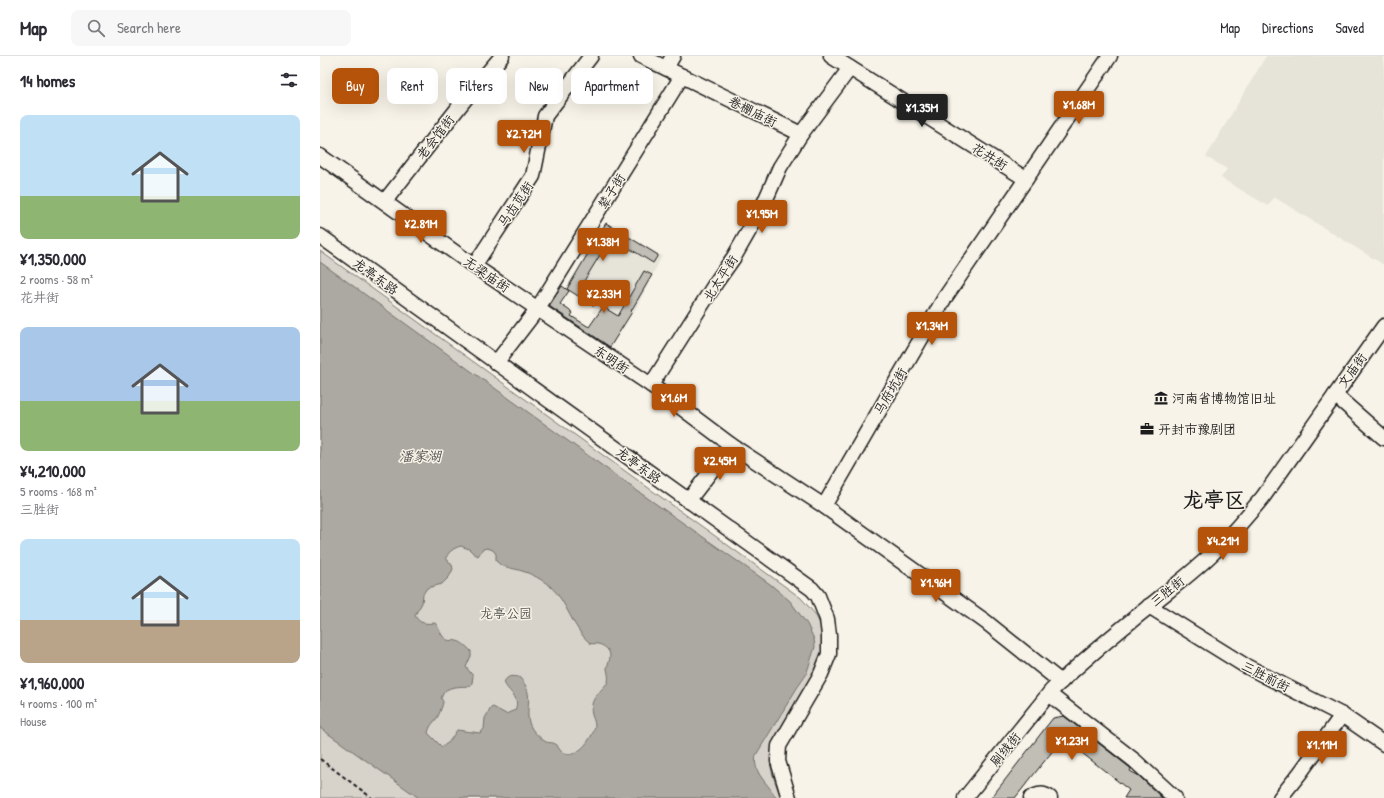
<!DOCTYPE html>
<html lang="en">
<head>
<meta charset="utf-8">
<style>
  body { margin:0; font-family:"Patrick Hand","LXGW WenKai TC",sans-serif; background:#f7f7f7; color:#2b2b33; height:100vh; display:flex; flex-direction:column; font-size:15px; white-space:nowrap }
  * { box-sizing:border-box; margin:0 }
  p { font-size:13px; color:#7c7c81 }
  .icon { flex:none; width:22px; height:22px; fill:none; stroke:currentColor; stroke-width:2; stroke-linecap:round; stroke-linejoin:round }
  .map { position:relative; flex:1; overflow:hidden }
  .drawer { display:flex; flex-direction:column; background:#fff; width:320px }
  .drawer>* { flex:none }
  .guide { position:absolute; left:12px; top:12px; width:380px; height:36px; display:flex; gap:8px }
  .price { position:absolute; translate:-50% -34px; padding:0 9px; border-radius:4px; background:#b45309; color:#fff; font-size:13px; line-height:26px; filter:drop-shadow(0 1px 2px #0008) }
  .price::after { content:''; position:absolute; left:50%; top:24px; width:12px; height:9px; margin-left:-6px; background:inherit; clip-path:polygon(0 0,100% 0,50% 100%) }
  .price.current { background:#222; color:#fff }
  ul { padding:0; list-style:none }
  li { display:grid; align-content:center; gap:8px; height:212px; padding:0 20px }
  li span { display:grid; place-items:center; height:124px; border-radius:8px; color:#555 }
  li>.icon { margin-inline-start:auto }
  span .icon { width:72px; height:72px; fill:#fffc; stroke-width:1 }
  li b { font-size:17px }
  h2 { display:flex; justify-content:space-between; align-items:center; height:48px; padding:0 20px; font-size:17px }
  .tag { padding:0 14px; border-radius:8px; background:#fff; box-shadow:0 4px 16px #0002; font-size:14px; line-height:36px }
  .tag.current { background:#b45309; color:#fff }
  header { display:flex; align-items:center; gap:24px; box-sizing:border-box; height:56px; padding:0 20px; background:#fff; border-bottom:1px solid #e1e1e2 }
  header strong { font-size:19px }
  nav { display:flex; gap:22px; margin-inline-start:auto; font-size:14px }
  .search { width:280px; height:36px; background:#f7f7f7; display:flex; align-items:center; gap:10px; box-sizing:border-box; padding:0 14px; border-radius:8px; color:#7c7c81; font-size:15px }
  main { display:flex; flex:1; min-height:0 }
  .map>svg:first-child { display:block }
</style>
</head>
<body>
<header>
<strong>Map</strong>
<div class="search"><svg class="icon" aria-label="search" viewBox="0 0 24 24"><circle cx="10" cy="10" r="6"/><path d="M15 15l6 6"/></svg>Search here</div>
<nav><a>Map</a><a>Directions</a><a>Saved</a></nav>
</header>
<main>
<section class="drawer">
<h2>14 homes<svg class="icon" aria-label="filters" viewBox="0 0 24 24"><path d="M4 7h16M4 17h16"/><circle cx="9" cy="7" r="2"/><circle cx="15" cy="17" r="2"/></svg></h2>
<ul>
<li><span style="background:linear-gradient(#bfe0f5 65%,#8fb573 0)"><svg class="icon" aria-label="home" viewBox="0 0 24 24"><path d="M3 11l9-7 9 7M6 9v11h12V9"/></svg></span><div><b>¥1,350,000</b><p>2 rooms · 58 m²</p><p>花井街</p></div></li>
<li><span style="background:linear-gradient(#a9c7e8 60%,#8fb573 0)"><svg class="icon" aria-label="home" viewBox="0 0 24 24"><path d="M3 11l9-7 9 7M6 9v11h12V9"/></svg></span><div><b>¥4,210,000</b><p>5 rooms · 168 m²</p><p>三胜街</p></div></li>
<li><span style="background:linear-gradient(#bfe0f5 65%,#b9a48a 0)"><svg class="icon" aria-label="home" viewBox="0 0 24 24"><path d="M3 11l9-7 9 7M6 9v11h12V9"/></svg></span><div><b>¥1,960,000</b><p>4 rooms · 100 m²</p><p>House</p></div></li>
</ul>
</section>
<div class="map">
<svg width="1064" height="742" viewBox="0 0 1064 742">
  <rect width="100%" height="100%" fill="#f7f3e8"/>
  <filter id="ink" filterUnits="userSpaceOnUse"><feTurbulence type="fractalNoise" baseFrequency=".025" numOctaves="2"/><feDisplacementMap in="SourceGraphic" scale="8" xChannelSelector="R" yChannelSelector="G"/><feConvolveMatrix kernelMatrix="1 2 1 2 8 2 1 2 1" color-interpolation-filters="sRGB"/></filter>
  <g filter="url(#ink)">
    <!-- built -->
    <g fill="#e6e3d9">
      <polygon points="946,0 1064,0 1064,209 954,141 948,150 901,122 907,113 886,101"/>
      <polygon points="286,166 342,200 314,256 303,249 291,268 272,256 275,251 246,232"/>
    </g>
    <!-- green -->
    <path fill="#d7d3cb" stroke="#7a7874" d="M0,195L481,542L495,558L503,574L502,605L452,689C447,710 454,722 461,742H0Z"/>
    <!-- water -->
    <path fill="#aca9a2" stroke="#72716c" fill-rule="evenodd" d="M0,206L309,429L450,528L470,545L487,568L494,583L495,591L486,619L477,632L436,699C432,718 449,727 456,742H99L0,672ZM141,490L149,493L153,497L158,500L163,493L167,492L173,494L176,498V505C182,512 194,512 202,515C212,518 221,523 230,530C248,546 252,573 271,588C278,586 290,591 290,600C290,605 287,609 287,613C288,618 289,621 288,626C282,634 275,638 272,648C268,665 283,664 268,685C263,693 249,705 240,694C239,693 238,691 237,689C233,686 230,687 226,686C221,683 215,677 212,673C201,655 218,640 199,621C192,620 188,619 184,626C188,637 201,640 195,654L186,658L173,651L171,652L165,662L164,673L160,677L137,674L129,686L122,691L108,677C110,667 116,666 119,658C120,655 123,649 123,646C122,641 120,645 122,640C125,629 141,631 150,630L152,627L153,620L146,611L151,600V595C147,591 142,586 137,585C134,584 130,585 127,584C120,580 120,572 115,567C107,568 98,568 95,559L102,547L103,538L107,532L122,528L129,521L133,513L132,509L126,502C129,495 134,492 141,490Z"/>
    <!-- building -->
    <g fill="#c0beb5" stroke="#1c1c1c">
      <polygon points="286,167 338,199 333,207 291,181 264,225 283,236 274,250 247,233"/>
      <polygon points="324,215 332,219 311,255 312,256 290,291 229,250 242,230 249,235 240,248 253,257 251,260 269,271 283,251 298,260"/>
      <polygon points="744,660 809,711 811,713 810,715 819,720 842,742 804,742 809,734 743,682 695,742 671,742 733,662"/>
    </g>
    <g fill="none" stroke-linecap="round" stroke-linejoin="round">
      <!-- minor casing -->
      <g stroke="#1c1c1c" stroke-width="17">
        <g id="minor">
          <polyline points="321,0 481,78"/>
          <polyline points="511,0 706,123"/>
          <polyline points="346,12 353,0"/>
          <polyline points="0,100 154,210 331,329 411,389 504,450 666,566 741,626"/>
          <polyline points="65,145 146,42 182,0"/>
          <polyline points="0,180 492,533 498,540 507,563 509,579 509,598 501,618 459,690 458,705 469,742"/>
          <polyline points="154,210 213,120 225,60 271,0"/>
          <polyline points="176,307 218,252 362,20"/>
          <polyline points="331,329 397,225 414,201 442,152 460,111 481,78 530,12"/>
          <polyline points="1015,339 1064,382"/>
          <polyline points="368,445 411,389"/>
          <polyline points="504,450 624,243 790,0"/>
          <polyline points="829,550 924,609 1022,659 1064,688"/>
          <polyline points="729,638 815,705 855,742"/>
          <path d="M645,742L732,634C763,604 797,576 831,549C853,531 876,514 896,494C913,477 928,459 943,441L1064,270"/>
          <path d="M711,742C718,738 723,737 730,742"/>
          <polyline points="960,742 980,717 1022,659"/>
        </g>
      </g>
      <!-- path -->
      <polyline stroke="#1c1c1c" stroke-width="2" stroke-dasharray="4 3" stroke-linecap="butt" points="0,703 52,742"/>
      <!-- minor -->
      <use href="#minor" stroke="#f7f3e8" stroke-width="14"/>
    </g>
  </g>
  <!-- icons -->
  <defs>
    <g id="museum-bare" transform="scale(1.08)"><path d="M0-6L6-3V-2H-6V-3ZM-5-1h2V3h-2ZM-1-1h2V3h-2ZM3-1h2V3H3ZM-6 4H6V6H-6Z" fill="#1c1c1c" stroke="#f7f3e8" stroke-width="2.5" paint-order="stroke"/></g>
    <g id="office-bare" transform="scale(1.08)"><path d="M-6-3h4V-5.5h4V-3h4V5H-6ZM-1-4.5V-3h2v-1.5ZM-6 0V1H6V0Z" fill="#1c1c1c" stroke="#f7f3e8" stroke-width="2.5" paint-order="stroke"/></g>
  </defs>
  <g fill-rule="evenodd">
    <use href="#museum-bare" x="841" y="342"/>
    <use href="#office-bare" x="827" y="373"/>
  </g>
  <g text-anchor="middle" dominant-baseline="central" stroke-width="3" stroke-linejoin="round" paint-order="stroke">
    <!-- street labels -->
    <g font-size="13" fill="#1c1c1c" stroke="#f7f3e8">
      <text transform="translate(433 55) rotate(26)">卷棚庙街</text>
      <text transform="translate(115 81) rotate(-52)">老会馆街</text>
      <text transform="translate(670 100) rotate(32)">花井街</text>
      <text transform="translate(291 135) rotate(-58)">辇子街</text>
      <text transform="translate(195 148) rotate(-56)">马齿苋街</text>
      <text transform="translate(167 218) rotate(34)">无梁庙街</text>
      <text transform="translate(56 220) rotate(36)">龙亭东路</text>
      <text transform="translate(400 222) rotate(-57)">北太平街</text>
      <text transform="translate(292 303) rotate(34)">东明街</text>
      <text transform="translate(1032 314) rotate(-54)">文庙街</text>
      <text transform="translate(570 335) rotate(-60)">马府坑街</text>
      <text transform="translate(319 409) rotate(36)">龙亭东路</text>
      <text transform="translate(847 535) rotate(-39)">三胜街</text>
      <text transform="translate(946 620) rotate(27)">三胜前街</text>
      <text transform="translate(685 693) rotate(-51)">刷绒街</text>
    </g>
    <!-- poi labels -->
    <g font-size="13" fill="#1c1c1c" stroke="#f7f3e8" text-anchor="start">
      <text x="852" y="342">河南省博物馆旧址</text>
      <text x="838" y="373">开封市豫剧团</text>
    </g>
    <!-- park labels -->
    <g font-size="13" fill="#545351" stroke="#f7f3e8">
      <text x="186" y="557">龙亭公园</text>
    </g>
    <!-- water labels -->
    <g font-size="14" font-style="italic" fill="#565452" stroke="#f7f3e8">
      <text x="100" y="399">潘家湖</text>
    </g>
    <!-- town labels -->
    <g font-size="21" font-weight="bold" fill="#1c1c1c" stroke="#f7f3e8">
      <text x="894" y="443">龙亭区</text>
    </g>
  </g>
</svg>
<b class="price" style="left:759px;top:69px">¥1.68M</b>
<b class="price current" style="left:602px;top:72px">¥1.35M</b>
<b class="price" style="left:204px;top:98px">¥2.72M</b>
<b class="price" style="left:442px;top:178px">¥1.95M</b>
<b class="price" style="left:101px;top:188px">¥2.81M</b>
<b class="price" style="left:283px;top:206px">¥1.38M</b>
<b class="price" style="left:284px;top:258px">¥2.33M</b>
<b class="price" style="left:612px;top:290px">¥1.34M</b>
<b class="price" style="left:354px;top:362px">¥1.6M</b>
<b class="price" style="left:400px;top:425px">¥2.45M</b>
<b class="price" style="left:903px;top:505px">¥4.21M</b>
<b class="price" style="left:616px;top:547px">¥1.96M</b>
<b class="price" style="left:752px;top:705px">¥1.23M</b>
<b class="price" style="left:1002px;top:709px">¥1.11M</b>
<div class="guide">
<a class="tag current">Buy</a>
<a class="tag">Rent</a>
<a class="tag">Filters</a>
<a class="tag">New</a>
<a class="tag">Apartment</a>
</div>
</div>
</main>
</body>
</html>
